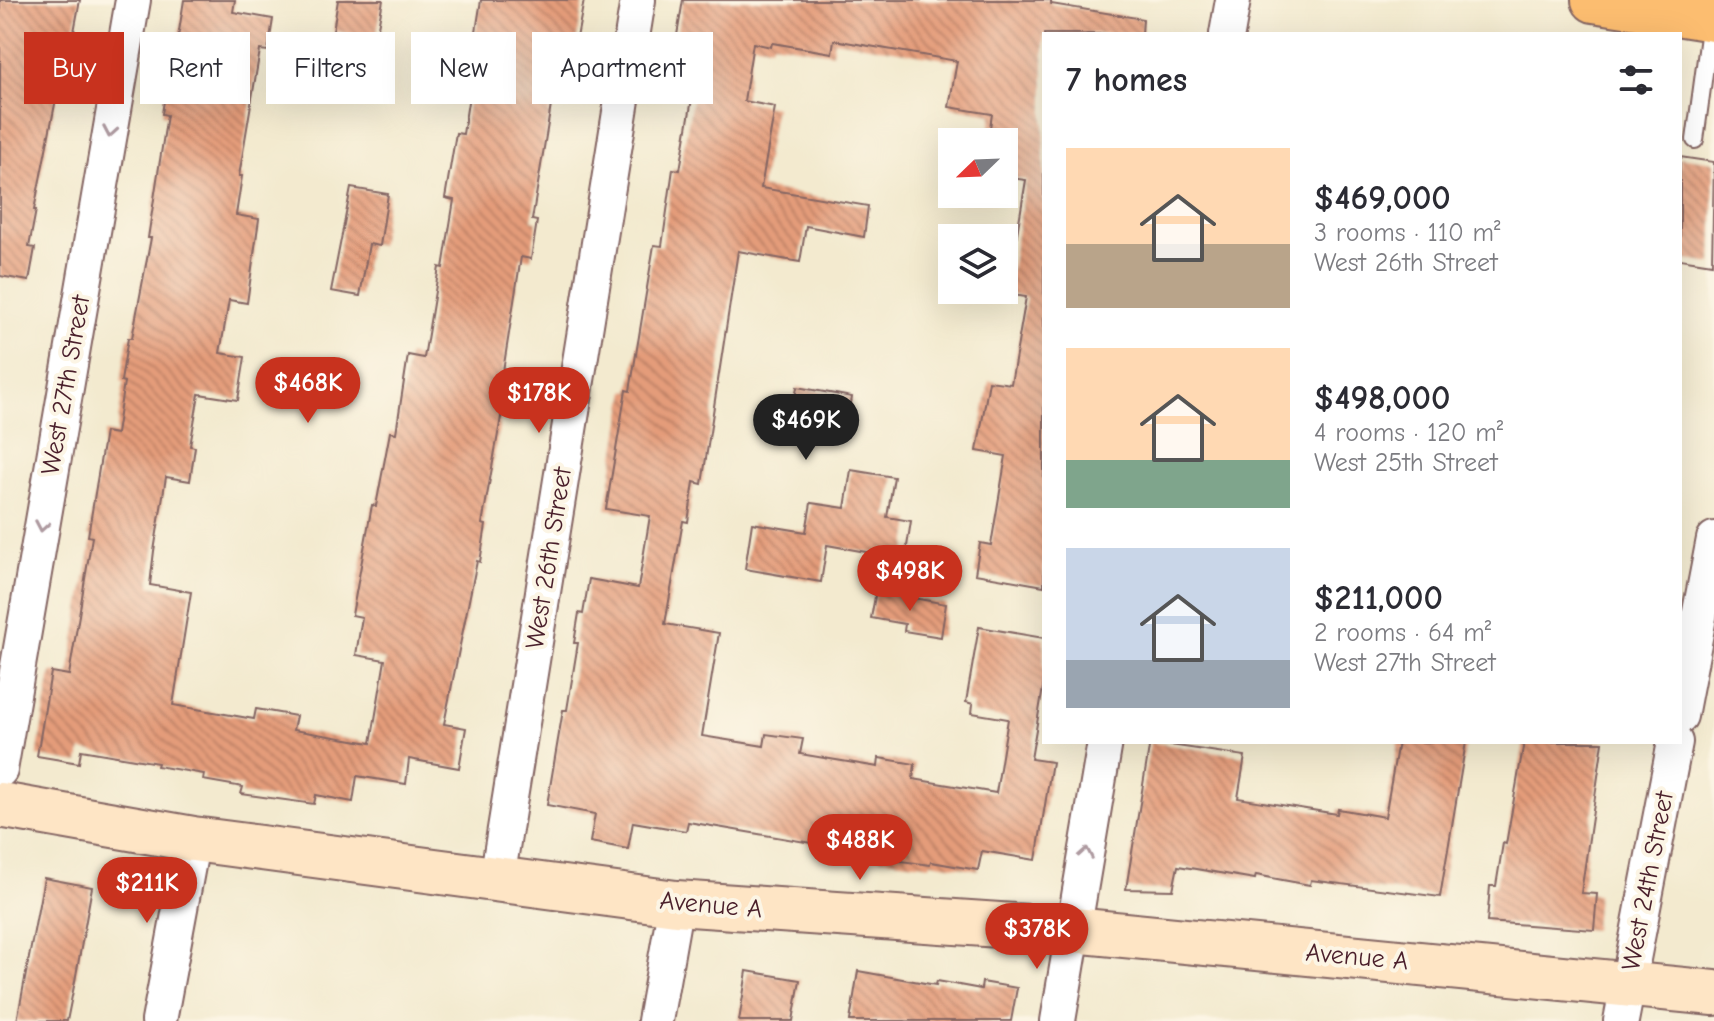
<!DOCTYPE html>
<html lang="en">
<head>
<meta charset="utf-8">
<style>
  body { margin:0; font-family:"Comic Neue",sans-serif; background:#f2f2f3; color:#2b2b33; height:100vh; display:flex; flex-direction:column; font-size:30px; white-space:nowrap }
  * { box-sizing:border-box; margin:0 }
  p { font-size:26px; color:#7c7c81 }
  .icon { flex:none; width:44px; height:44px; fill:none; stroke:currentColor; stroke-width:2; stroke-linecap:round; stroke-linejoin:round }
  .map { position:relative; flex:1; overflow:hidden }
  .drawer { position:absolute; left:1042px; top:32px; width:640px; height:712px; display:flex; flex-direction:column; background:#fff; border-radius:0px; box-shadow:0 8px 32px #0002 }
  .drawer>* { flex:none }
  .banner { position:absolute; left:24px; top:32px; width:760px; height:72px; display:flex; gap:16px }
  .needle { width:52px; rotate:247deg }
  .fabs { position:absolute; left:938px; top:128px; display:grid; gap:16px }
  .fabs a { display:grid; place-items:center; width:80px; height:80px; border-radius:0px; background:#fff; box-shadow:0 8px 32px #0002; font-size:40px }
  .price { position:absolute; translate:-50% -68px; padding:0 18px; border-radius:28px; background:#c8321e; color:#fff; font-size:26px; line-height:52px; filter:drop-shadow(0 2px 4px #0008) }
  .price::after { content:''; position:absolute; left:50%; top:48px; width:24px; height:18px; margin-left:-12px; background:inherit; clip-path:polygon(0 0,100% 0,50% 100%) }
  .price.on { background:#222; color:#fff }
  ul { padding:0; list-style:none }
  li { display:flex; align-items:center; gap:24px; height:200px; padding:0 24px }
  li span { display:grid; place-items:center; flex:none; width:224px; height:160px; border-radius:0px; color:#555 }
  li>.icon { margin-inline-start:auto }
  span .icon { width:96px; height:96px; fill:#fffc; stroke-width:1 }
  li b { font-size:34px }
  h2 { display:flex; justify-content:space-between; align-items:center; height:96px; padding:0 24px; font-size:34px }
  .pill { padding:0 28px; border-radius:0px; background:#fff; box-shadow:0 8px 32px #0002; font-size:28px; line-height:72px }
  .pill.on { background:#c8321e; color:#fff }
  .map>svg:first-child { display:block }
</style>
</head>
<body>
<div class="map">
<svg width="1714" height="1021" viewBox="0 0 1714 1021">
  <defs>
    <pattern id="building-back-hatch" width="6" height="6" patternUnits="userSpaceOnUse" patternTransform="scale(2)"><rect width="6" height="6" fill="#e49c7a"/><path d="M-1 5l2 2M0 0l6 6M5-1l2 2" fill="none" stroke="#bb7f64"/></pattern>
  </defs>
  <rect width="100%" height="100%" fill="#fcf5e5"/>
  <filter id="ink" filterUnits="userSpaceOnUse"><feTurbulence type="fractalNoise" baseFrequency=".0125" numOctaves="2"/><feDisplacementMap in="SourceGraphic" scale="16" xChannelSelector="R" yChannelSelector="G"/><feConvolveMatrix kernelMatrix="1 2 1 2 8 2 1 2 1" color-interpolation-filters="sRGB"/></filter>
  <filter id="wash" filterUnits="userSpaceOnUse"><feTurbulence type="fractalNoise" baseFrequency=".006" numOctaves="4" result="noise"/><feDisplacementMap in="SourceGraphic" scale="32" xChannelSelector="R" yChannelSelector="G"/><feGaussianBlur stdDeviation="1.8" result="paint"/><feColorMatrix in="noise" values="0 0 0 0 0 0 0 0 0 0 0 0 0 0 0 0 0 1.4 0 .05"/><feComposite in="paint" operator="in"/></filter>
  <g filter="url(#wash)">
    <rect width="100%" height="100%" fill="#f3eacf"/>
    <g id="blocks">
      <!-- building -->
      <g fill="url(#building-back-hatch)">
        <polygon points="0,0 80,0 63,90 58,89 34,210 36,210 29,247 35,248 29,281 0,276"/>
        <polygon points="184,0 235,0 233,12 273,19 268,51 260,50 239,176 242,176 236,215 259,219 247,303 229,300 220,353 245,357 238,400 199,394 190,446 195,447 190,481 166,477 154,551 150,585 191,592 173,705 254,719 256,709 296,716 293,730 371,743 385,660 356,655 362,617 352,615 372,505 376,506 390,432 396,433 408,355 424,358 439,267 443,268 454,200 445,198 456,133 463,134 471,83 468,82 481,0 584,0 572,65 558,63 532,220 537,221 531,259 521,257 503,371 509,372 482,524 486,525 480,562 477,561 444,724 466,728 459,768 409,759 406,784 357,776 353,802 316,795 314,804 241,794 243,787 203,780 204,774 157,766 158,763 81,750 79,763 37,756 51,672 69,675 92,537 88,536 105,432 116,434 124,382 121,381 128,338 132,338 151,238 148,238 167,115 162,114 167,81 171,81"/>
        <polygon points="338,0 383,0 376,38 333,31"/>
        <polygon points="683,0 1051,0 1051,4 1143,19 1142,34 1044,34 1044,586 975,574 980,543 991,545 1006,456 977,451 989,381 1011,384 1026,297 1007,294 1026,180 1004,177 1004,142 988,142 992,114 949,107 957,61 834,40 832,53 772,43 771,47 753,43 744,101 775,107 761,188 868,206 864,237 806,226 800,262 738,251 702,484 694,482 688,522 683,521 665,624 719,633 702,736 764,746 766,734 803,739 800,754 878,767 879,758 915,764 913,779 996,793 1008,719 972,713 973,704 966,702 979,627 1044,638 1044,682 1031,759 1052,762 1036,860 982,851 978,870 931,862 930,865 864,856 864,852 688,822 686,831 633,822 628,849 590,842 595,814 547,805 563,710 567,710 578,643 574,643 579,613 583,614 589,579 638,588 650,516 606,509 626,390 630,391 654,245 662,246 673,169 680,170 700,51 675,47"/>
        <polygon points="1680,157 1714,162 1712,264 1680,259"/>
        <polygon points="351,188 388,194 380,246 369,244 360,296 331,291"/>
        <polygon points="797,387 852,397 847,430 791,420"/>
        <polygon points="851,470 894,477 887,517 911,521 905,559 827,545 821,582 745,569 752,523 806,532 811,503 845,508"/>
        <polygon points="876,591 946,604 941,637 904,631 905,624 871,618"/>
        <polygon points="1150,742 1245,756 1238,798 1337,814 1338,809 1385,817 1398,742 1466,742 1440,897 1311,880 1310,885 1256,875 1255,879 1178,866 1173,890 1126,889"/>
        <polygon points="1524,742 1603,742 1581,893 1597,894 1594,930 1487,922 1490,886 1496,886 1503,843 1506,844"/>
        <polygon points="44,878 92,887 75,981 67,1021 17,1021"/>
        <polygon points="747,971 800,980 793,1021 739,1021"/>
        <polygon points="858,971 936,985 937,981 981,989 982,982 1017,988 1011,1021 850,1021"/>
      </g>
    </g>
  </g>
  <g filter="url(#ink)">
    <use href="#blocks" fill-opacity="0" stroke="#856664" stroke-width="2"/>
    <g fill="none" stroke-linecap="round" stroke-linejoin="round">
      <!-- lane casing -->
      <g stroke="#856664" stroke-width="20">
        <polyline id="lane" points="1695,140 1711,21"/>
      </g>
      <!-- street casing -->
      <g stroke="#856664" stroke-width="38">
        <g id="street">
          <polyline points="1227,34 1233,0"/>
          <polyline points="1680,716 1714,539"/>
          <polyline points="0,770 133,0"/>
          <polyline points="497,879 638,0"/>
          <polyline points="159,1021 193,839"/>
          <polyline points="655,1021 676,903"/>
          <polyline points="1058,1021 1105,742"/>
          <polyline points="1621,1021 1675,742"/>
        </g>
      </g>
      <!-- secondary casing -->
      <g stroke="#856664" stroke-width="48">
        <polyline id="secondary" points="0,805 193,839 676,903 1073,930 1714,993"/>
      </g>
      <!-- primary casing -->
      <g stroke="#856664" stroke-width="48">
        <polyline id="primary" points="1594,0 1714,19"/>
      </g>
      <!-- lane -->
      <use href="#lane" stroke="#fff" stroke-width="16"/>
      <!-- street -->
      <use href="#street" stroke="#fff" stroke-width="34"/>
      <!-- secondary -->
      <use href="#secondary" stroke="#fee5c5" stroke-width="44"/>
      <!-- primary -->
      <use href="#primary" stroke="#fcbd6f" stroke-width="44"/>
    </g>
    <!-- one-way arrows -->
    <defs><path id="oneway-chevron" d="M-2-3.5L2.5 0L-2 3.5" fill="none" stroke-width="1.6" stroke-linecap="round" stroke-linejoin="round" transform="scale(2)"/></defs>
    <g stroke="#ae9aa0">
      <use href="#oneway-chevron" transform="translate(110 132) rotate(100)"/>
      <use href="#oneway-chevron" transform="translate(42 526) rotate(100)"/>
      <use href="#oneway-chevron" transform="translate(1086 853) rotate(-80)"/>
    </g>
  </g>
  <g text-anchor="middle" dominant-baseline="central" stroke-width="8" stroke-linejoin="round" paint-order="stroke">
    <!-- street labels -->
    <g font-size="26" fill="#4a1f2b" stroke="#fcf5e5">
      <text transform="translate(66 385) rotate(-80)">West 27th Street</text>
      <text transform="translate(549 558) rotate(-81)">West 26th Street</text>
      <text transform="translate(1648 881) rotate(-79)">West 24th Street</text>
      <text transform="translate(711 905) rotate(5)">Avenue A</text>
      <text transform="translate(1357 957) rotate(5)">Avenue A</text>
    </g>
  </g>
</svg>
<div class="fabs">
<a><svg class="needle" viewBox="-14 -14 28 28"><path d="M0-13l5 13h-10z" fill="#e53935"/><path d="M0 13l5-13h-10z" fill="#7c7c81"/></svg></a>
<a><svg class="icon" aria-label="layers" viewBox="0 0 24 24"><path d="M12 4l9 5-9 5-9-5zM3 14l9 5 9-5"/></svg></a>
</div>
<b class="price" style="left:308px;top:425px">$468K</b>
<b class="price" style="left:539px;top:435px">$178K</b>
<b class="price on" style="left:806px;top:462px">$469K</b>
<b class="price" style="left:910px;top:613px">$498K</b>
<b class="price" style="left:860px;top:882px">$488K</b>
<b class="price" style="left:147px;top:925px">$211K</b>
<b class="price" style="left:1037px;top:971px">$378K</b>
<div class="banner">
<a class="pill on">Buy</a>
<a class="pill">Rent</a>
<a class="pill">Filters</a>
<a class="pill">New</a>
<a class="pill">Apartment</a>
</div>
<section class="drawer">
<h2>7 homes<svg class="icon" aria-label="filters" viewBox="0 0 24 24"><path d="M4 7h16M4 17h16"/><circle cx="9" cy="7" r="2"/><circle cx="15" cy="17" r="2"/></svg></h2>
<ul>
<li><span style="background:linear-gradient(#ffd9b3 60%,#b9a48a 0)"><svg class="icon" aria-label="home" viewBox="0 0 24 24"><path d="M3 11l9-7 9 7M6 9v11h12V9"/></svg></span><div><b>$469,000</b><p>3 rooms · 110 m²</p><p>West 26th Street</p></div></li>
<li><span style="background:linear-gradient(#ffd9b3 70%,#7fa58c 0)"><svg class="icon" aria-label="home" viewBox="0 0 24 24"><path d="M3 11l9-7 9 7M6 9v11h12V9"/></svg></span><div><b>$498,000</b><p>4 rooms · 120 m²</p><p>West 25th Street</p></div></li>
<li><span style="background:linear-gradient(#c9d6e8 70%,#9aa5b1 0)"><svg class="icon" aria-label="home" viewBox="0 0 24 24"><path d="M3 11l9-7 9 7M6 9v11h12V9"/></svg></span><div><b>$211,000</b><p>2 rooms · 64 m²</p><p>West 27th Street</p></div></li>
</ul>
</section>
</div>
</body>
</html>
